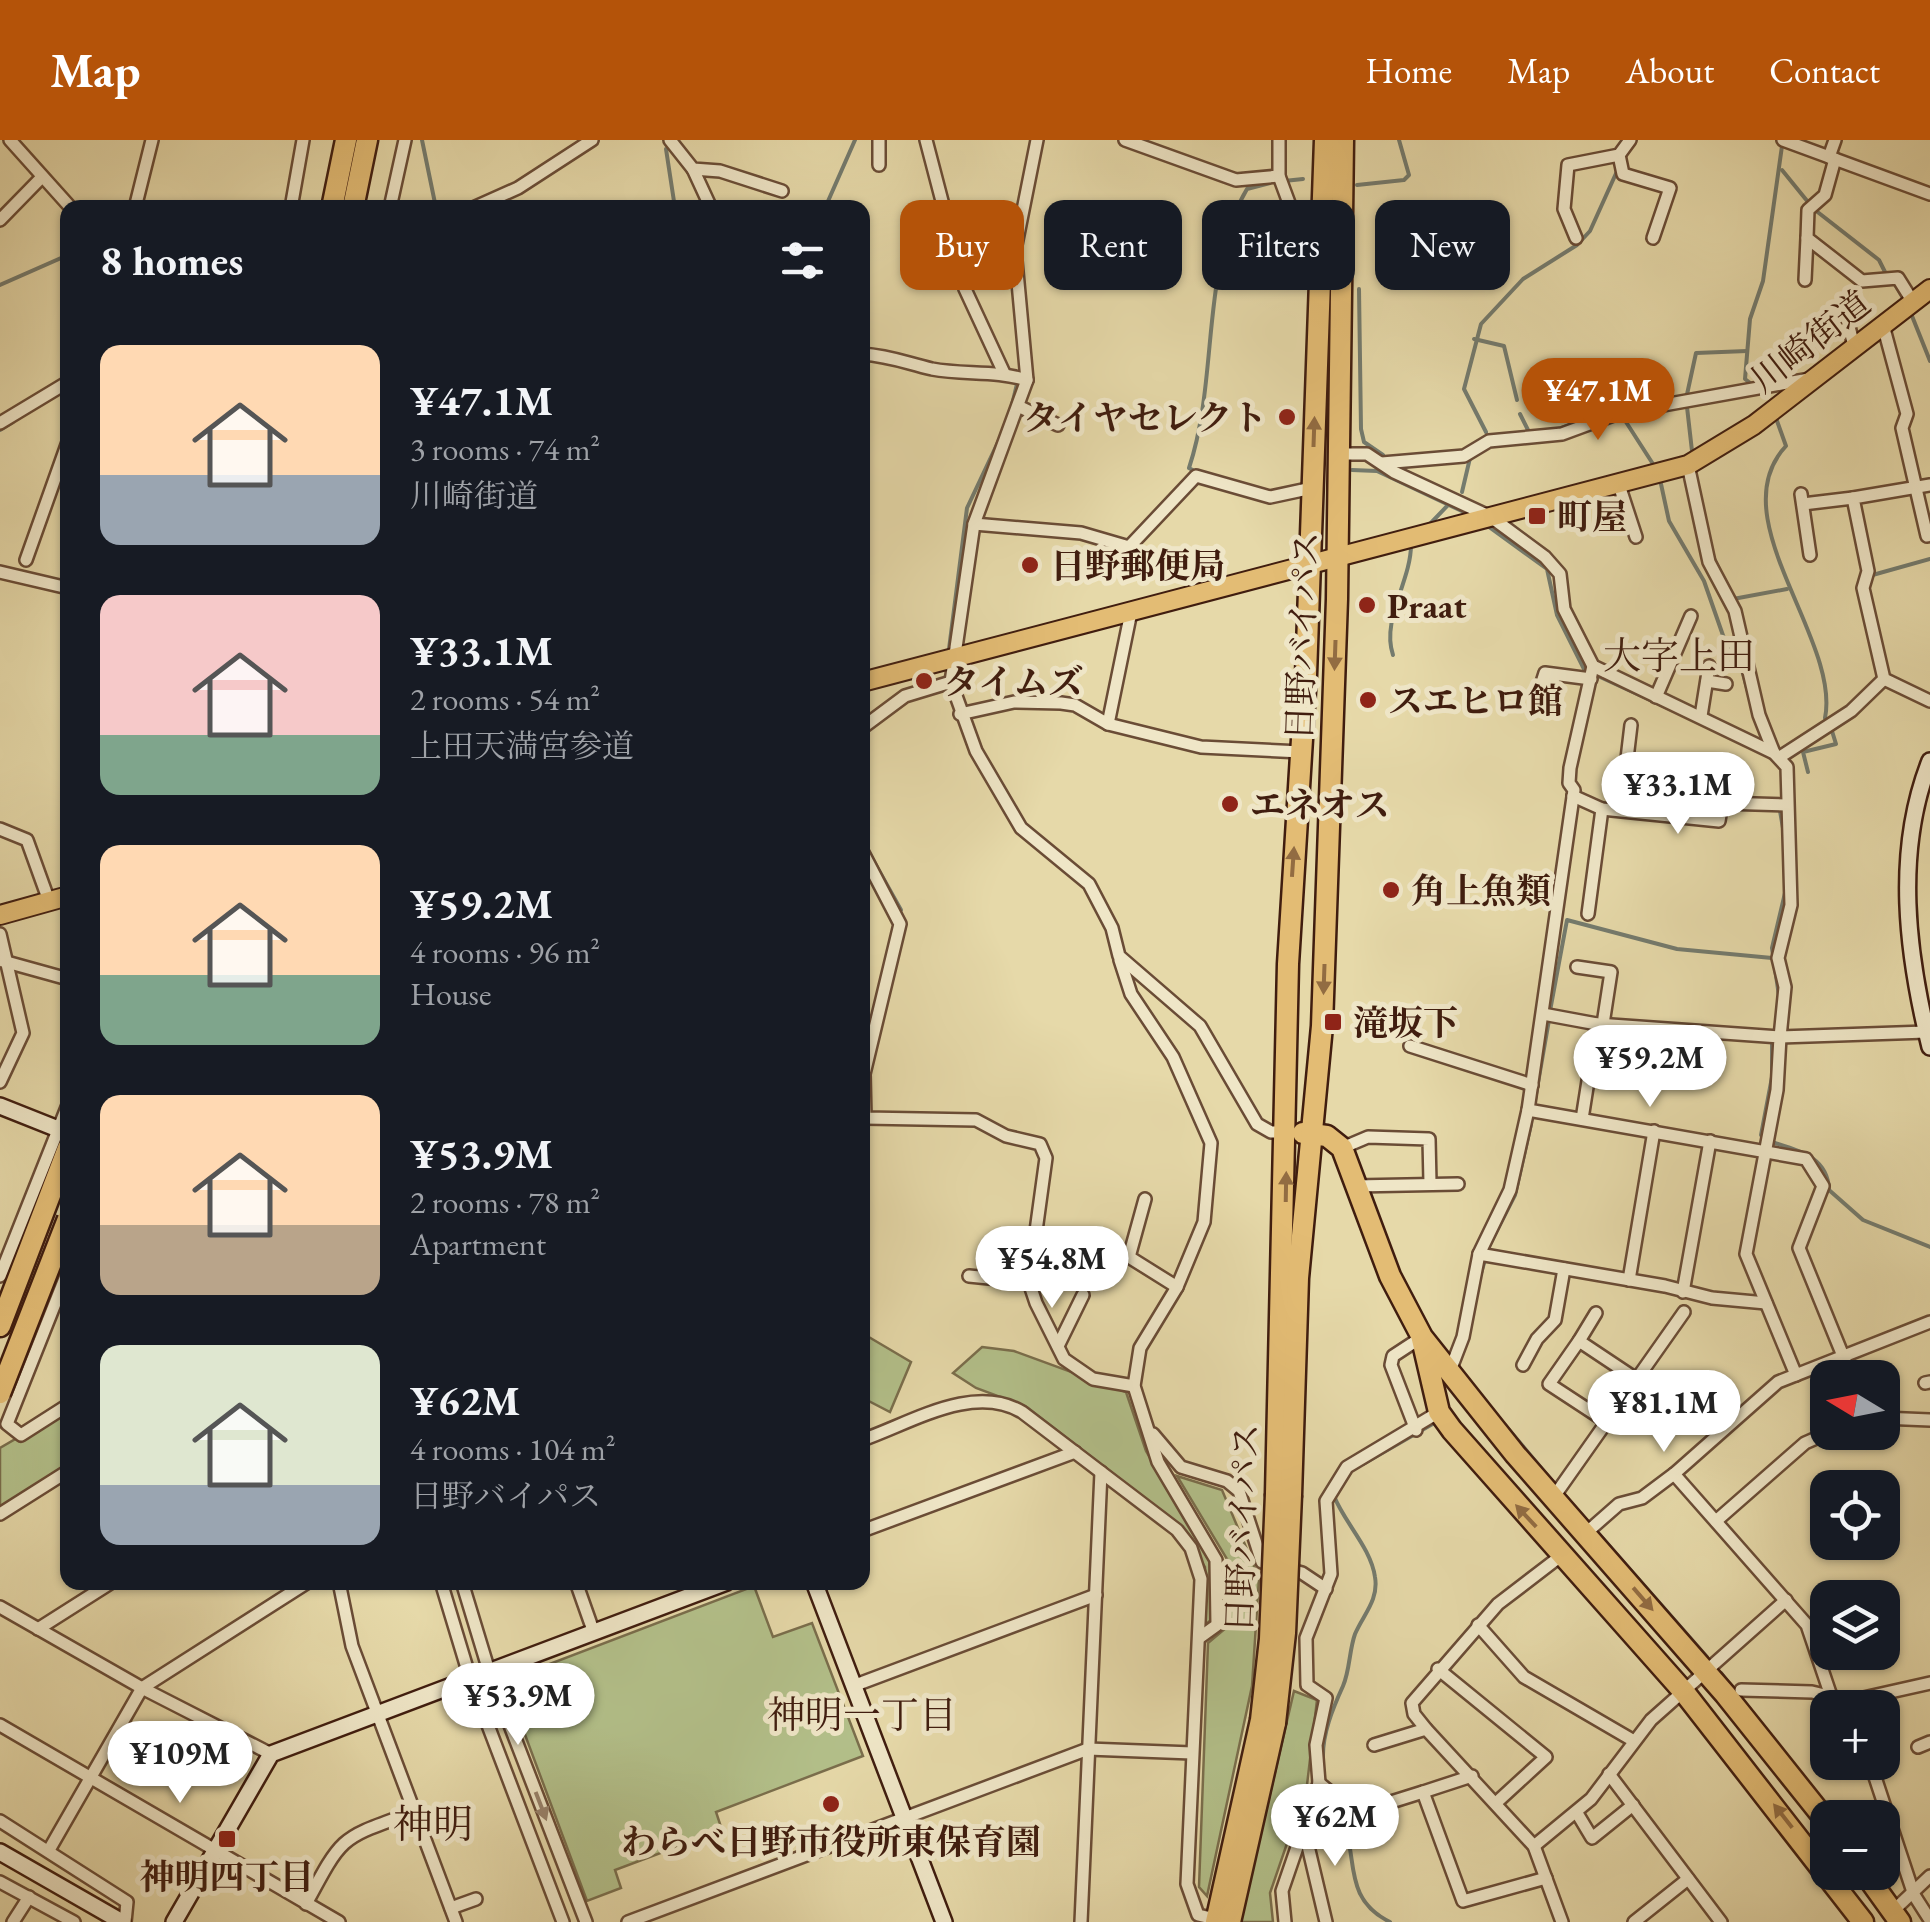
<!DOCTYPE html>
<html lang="en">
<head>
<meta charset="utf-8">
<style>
  body { margin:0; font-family:"EB Garamond","Noto Serif JP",serif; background:#242831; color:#f1f3f6; height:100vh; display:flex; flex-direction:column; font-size:38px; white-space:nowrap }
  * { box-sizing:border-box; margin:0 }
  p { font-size:32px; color:#9ea1a6 }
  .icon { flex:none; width:55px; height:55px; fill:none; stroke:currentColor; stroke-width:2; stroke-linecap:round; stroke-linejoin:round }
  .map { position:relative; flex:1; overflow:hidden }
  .details { position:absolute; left:60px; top:60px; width:810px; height:1390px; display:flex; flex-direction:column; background:#171b24; border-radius:20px; box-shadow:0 2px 8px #0004 }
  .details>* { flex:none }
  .banner { position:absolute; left:900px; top:60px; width:880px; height:90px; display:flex; gap:20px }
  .needle { width:65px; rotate:280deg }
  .controls { position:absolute; left:1810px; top:1220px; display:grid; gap:20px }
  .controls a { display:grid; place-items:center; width:90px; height:90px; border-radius:20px; background:#171b24; box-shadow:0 2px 8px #0004; font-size:50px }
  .price { position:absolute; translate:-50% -85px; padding:0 22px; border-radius:35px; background:#fff; color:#222; font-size:32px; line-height:65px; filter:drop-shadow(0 2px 5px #0008) }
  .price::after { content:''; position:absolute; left:50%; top:60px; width:30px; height:22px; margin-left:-15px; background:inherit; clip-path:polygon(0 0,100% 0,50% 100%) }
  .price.on { background:#b45309; color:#fff }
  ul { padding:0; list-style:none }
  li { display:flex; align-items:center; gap:30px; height:250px; padding:0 40px }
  li span { display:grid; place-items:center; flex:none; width:280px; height:200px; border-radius:20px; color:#555 }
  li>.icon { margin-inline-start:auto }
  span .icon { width:120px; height:120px; fill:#fffc; stroke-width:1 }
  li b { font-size:42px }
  h2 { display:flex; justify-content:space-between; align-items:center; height:120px; padding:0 40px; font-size:42px }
  .tag { padding:0 35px; border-radius:20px; background:#171b24; box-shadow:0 2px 8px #0004; font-size:35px; line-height:90px }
  .tag.on { background:#b45309; color:#fff }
  header { display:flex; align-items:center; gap:60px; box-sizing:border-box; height:140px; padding:0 50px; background:#b45309; color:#fff }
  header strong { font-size:48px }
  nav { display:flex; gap:55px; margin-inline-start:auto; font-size:35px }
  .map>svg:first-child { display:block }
</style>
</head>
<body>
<header>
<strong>Map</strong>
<nav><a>Home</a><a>Map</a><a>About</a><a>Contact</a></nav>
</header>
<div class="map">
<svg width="1930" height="1782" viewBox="0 0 1930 1782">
  <rect width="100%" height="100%" fill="#e6d9a9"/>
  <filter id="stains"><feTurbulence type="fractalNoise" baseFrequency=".002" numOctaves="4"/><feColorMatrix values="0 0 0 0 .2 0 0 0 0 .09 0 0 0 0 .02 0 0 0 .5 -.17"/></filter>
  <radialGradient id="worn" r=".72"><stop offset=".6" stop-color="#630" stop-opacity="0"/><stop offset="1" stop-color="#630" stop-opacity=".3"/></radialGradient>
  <!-- green -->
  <g fill="#b3c08a" stroke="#7a6e4c" stroke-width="2.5">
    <polygon points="862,1193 911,1222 890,1272 863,1258"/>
    <polygon points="982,1207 1014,1211 1126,1252 1146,1311 1212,1424 1212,1479 1205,1485 1205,1427 1177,1383 1027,1267 976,1248 953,1233"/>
    <polygon points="67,1269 67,1324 0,1369 0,1308"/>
    <polygon points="1177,1336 1222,1350 1259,1438 1252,1546 1207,1756 1199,1747 1208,1503 1226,1488 1227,1419"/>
    <polygon points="754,1446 773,1497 812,1483 863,1616 716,1672 722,1690 615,1730 621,1748 587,1761 505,1541"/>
    <polygon points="1294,1551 1317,1560 1307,1645 1270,1753 1273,1782 1240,1782"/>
  </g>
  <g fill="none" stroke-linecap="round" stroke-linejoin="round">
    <!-- stream -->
    <g stroke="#747b6e" stroke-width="4">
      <polyline points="422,0 436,68"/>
      <polyline points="1285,0 1285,41"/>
      <polyline points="666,9 675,68"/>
      <polyline points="1782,30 1808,62"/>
      <polyline points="1284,41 1303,39"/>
      <polyline points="1357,45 1404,40 1409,35 1399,0"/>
      <polyline points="825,68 855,0"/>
      <polyline points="1815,70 1879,120 1885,132"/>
      <polyline points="1894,143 1903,158"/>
      <polyline points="0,145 68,115"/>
      <polyline points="1359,149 1361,289 1364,302 1383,315"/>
      <polyline points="1910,171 1930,221"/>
      <polyline points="1474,199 1504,206 1517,260"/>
      <polyline points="1754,246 1745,239 1750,179 1763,141 1782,6"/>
      <polyline points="1686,259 1696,213 1747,211"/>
      <polyline points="1012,265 1017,244"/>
      <polyline points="1687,267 1692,311"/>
      <polyline points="1520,274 1529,292"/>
      <path d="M1776,278L1786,306C1719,377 1841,499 1825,578"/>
      <polyline points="1626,282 1653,324"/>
      <polyline points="0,290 13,282"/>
      <polyline points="1556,290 1618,268"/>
      <polyline points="1486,292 1464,249 1481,184 1523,139 1577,105 1590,91 1618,29"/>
      <polyline points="1352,330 1377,331 1466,373"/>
      <path d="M1196,332L1189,328C1219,238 1200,127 1247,49L1270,43"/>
      <polyline points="1661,344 1669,381 1704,441 1726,504 1740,523 1749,555"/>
      <polyline points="1462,352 1470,318"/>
      <polyline points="1427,387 1449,364"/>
      <polyline points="1489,387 1547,429 1557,475 1584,529"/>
      <polyline points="1712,414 1733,459 1787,449"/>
      <polyline points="1869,436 1930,419"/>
      <polyline points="949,509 967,368 1000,298"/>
      <path d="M1393,515C1381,480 1411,441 1411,405"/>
      <polyline points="1598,536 1674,571"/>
      <polyline points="862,594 879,582"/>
      <polyline points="1808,632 1803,612 1836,604 1832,591"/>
      <polyline points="1780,671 1784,694"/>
      <polyline points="863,702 901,770"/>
      <polyline points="862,748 868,746"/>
      <polyline points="1779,856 1772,808 1785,753"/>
      <polyline points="1550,871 1567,780 1677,809 1772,818"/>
      <polyline points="1535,960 1549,880"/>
      <polyline points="1761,995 1772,937 1772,904"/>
      <path d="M1775,1003C1801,1011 1828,1018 1829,1050L1863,1080L1930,1107"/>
      <polyline points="1489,1106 1515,1055 1531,984"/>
      <polyline points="1475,1153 1485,1120"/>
      <polyline points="1505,1285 1553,1342"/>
      <polyline points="1363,1324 1436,1282"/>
      <polyline points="1566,1357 1586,1380"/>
      <polyline points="1599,1394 1707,1517"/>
      <polyline points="1721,1533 1727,1541"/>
      <path d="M1323,1619C1322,1594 1333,1568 1343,1546C1350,1530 1349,1511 1355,1494C1363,1475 1379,1460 1375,1437C1371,1408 1344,1382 1334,1356"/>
      <path d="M1322,1657C1372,1693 1329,1752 1390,1782"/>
    </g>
    <!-- street casing -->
    <g stroke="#6a4c36" stroke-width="16">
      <g id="street">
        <polyline points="10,0 71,68"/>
        <polyline points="670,0 693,29 720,31 782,51"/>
        <polyline points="926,0 965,149 1004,233"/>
        <polyline points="1037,0 1015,110 1027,240 974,384 951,542 976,611 1021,688 1089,744 1112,788 1119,816 1200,886 1257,984 1271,992 1285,992"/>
        <polyline points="1125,0 1236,40 1279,36"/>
        <polyline points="1279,0 1279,36 1299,90 1302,95 1322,97"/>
        <polyline points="1783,0 1930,54"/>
        <polyline points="1619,15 1623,34 1670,48 1653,98"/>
        <polyline points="1829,17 1835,0"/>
        <polyline points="1835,19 1825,55 1808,70 1807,98 1862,141 1898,138 1913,162"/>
        <polyline points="879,25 879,0"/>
        <polyline points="693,29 711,68"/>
        <polyline points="135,68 152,0"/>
        <polyline points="291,68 303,0"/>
        <polyline points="390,68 405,0"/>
        <polyline points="473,68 518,48 592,0"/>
        <polyline points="0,80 41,38"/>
        <polyline points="909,92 950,95"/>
        <polyline points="1576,98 1564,69 1568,25 1619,15 1630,0"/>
        <polyline points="1805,140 1807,98"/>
        <polyline points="1846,175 1854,206"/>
        <polyline points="1883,185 1907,274 1902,288 1927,396"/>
        <path d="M862,214C891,216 906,223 932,229C964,235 995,230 1027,240"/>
        <polyline points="1020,267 1058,285"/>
        <polyline points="0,283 68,242"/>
        <polyline points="1339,314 1367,314 1394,332 1491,377 1545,417 1560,434 1564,469 1593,526 1774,613 1787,627 1791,765 1778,818 1785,847 1780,897 1926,892"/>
        <polyline points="1382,323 1464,316 1489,301 1562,294 1619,273 1809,239"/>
        <polyline points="1688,325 1709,422 1735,471 1759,575 1774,613"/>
        <polyline points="1619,345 1636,397"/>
        <polyline points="1930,345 1853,358 1868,431 1863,448 1884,539 1930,561"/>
        <polyline points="1801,354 1810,415"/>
        <polyline points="1803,364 1853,358"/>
        <polyline points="974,384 1081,393 1129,407 1196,336 1270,357 1312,348"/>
        <polyline points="26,420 68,302"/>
        <polyline points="0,432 68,448"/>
        <polyline points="1707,541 1726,544"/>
        <polyline points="1538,555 1545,533 1591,539"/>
        <polyline points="1656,557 1691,476"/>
        <polyline points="960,574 1014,562 1061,563 1075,565 1108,584 1201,607 1301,612"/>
        <polyline points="1701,576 1709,526"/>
        <polyline points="1108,584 1131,472"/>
        <polyline points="862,588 905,556 951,542"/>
        <polyline points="1780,617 1851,571 1884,539"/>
        <polyline points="1573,656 1602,669 1719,681 1722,663 1786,665"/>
        <polyline points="1621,669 1631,585"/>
        <polyline points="0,689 27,700 49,761"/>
        <polyline points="862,711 900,784 864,934 865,978 976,980 1006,996 1040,1004 1046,1018 1029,1142 1036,1163 1064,1219 1093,1239 1134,1246"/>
        <polyline points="1588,774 1602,669"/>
        <polyline points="0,794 23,893 0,942"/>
        <polyline points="1120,820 1131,854 1173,917 1211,1003 1204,1082 1177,1147 1140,1208 1134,1246 1158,1322 1216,1420 1217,1485 1199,1498"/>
        <polyline points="3,821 68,839"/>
        <polyline points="1577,827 1611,832 1603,884"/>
        <polyline points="1543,874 1597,884 1780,897 1777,950 1746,1114 1796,1235"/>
        <polyline points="1410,906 1532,945"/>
        <polyline points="1528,970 1806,1019 1823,1046 1799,1108 1852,1238"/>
        <polyline points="1582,979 1597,884"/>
        <polyline points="1342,1008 1368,997 1429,999 1430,1043"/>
        <polyline points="1355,1046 1458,1044"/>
        <polyline points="1145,1059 1129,1117 1177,1147"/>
        <polyline points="1479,1114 1665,1146 1712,1158 1766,1163"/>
        <polyline points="68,1131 7,1284 21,1295 68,1265"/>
        <polyline points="0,1136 68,965"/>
        <polyline points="969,1136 1029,1142"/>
        <polyline points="1629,1140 1654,991"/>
        <polyline points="1683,1152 1710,1001"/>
        <polyline points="1579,1201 1596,1173"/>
        <polyline points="1058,1206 1083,1155"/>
        <polyline points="1523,1225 1537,1199 1555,1180 1564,1129"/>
        <polyline points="1447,1226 1453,1223 1463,1197 1479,1114 1510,1050 1528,970 1574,650 1569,643 1570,628 1593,526"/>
        <polyline points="1925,1243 1930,1242"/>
        <polyline points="1882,1278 1930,1280"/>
        <polyline points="1607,1282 1549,1244 1579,1201 1636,1239"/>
        <polyline points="1416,1290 1391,1225 1393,1216 1422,1197"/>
        <polyline points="1153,1294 1181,1327 1227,1341 1239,1351 1262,1422 1302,1433 1326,1449"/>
        <path d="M862,1300C911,1283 973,1243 1022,1272L1177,1390L1191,1408L1201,1439L1187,1744L1198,1775L1216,1779"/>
        <polyline points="1553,1358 1684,1172"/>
        <polyline points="0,1374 68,1331"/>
        <polyline points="1716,1381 1805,1303 1830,1292"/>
        <polyline points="862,1391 1075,1312"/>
        <polyline points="1586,1393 1619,1364 1642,1358 1674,1334"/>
        <polyline points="1562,1415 1498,1464 1412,1563 1414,1574 1426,1589 1534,1706 1562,1782"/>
        <polyline points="339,1442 352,1506 456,1782"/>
        <polyline points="441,1442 470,1538 563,1782"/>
        <polyline points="462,1442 489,1531 586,1782"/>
        <polyline points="576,1442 594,1493"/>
        <polyline points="0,1467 142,1548 271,1614"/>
        <polyline points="1478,1485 1524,1537 1634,1601"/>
        <polyline points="38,1489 112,1442"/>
        <polyline points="1438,1529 1546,1617 1497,1662"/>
        <polyline points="853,1546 1096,1455"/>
        <polyline points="1741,1550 1812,1552 1850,1561 1930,1543"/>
        <polyline points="1831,1556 1807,1485 1674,1334 1778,1242 1930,1182"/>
        <polyline points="0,1585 339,1782"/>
        <polyline points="1374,1605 1426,1589"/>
        <polyline points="1918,1607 1930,1602"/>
        <polyline points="1870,1622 1914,1755 1930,1780"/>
        <polyline points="1609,1634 1721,1782"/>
        <polyline points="1472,1636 1423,1652 1463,1761 1546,1738"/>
        <polyline points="1319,1643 1356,1673 1423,1652"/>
        <polyline points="1577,1673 1592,1698 1633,1665"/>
        <polyline points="0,1681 127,1762 125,1782"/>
        <polyline points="1304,1689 1326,1782"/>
        <polyline points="1534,1706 1591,1659 1651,1580 1786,1460"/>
        <polyline points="49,1710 142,1548 308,1442"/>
        <polyline points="0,1742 74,1782"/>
        <path d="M306,1764C344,1693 340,1699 414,1672"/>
        <polyline points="451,1768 476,1759"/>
        <polyline points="1893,1771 1930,1736"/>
        <polyline points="13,1782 29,1757"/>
        <polyline points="628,1782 1088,1609 1192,1613"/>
        <polyline points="1081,1782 1101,1332"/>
        <polyline points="1285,1782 1282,1751 1319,1643 1316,1605 1326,1558 1307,1545 1306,1498 1331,1434 1326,1361 1347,1327 1439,1272"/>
        <polyline points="1634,1782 1688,1739"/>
      </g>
    </g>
    <!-- secondary casing -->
    <g stroke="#401d0f" stroke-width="20">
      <g id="secondary">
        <path d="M1930,621C1894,712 1907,814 1930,907"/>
        <polyline points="0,966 68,993"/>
        <polyline points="814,1442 944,1782"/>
        <polyline points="0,1712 122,1782"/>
        <polyline points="174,1782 271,1614 727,1442"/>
      </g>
    </g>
    <!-- primary casing -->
    <g stroke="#401d0f" stroke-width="22">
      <g id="primary">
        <polyline points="862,542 1688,325 1754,285 1930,149"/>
        <polyline points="0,775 68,756"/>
      </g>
    </g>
    <!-- highway casing -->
    <g stroke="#401d0f" stroke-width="25">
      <g id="highway">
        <polyline points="332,68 346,0"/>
        <polyline points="353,68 367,0"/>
        <polyline points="1303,993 1327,996 1342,1008 1390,1136 1422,1197 1515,1314 1725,1554 1828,1683"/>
        <polyline points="0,1186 68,1008"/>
        <polyline points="1422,1199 1439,1272 1452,1290 1684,1552 1863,1782"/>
        <polyline points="1276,1354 1288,824 1306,535 1325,0"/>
        <polyline points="1291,1355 1298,1138 1322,886 1337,459 1343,0"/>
        <polyline points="1864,1732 1900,1782"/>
        <polyline points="1216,1782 1261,1580"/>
        <polyline points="1230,1782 1275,1583"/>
      </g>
    </g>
    <!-- street -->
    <use href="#street" stroke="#efe6c7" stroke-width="11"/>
    <!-- secondary -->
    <use href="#secondary" stroke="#efe6c7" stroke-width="15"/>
    <!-- primary -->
    <use href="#primary" stroke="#e3bc74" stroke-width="18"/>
    <!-- highway -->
    <use href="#highway" stroke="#e3bc74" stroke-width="20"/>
    <!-- highway-bridge casing -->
    <g stroke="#401d0f" stroke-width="25" stroke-linecap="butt">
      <g id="highway-bridge">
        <polyline points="0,1253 68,1079"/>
        <polyline points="1261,1580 1270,1499 1276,1354"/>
        <polyline points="1275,1583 1285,1493 1291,1355"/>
      </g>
    </g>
    <!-- highway-bridge -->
    <use href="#highway-bridge" stroke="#e3bc74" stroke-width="20"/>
  </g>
  <!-- one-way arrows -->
  <defs><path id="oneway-solid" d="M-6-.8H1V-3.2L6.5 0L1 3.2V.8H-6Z" transform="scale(2.5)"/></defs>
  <g fill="#926c42">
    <use href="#oneway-solid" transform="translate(1314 292) rotate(-88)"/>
    <use href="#oneway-solid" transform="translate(1335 515) rotate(92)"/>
    <use href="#oneway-solid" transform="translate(1293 722) rotate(-86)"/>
    <use href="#oneway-solid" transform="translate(1324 839) rotate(92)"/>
    <use href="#oneway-solid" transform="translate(1286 1047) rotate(-89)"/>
    <use href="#oneway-solid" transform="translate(1526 1376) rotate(-133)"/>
    <use href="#oneway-solid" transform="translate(1643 1459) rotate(49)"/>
    <use href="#oneway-solid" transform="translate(1783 1676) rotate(-128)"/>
  </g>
  <use fill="#98826b" href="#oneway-solid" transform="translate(541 1666) rotate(69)"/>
  <!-- markers -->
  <g fill="#8f2418" stroke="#efe6c7" stroke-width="4">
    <circle cx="1287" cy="277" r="10"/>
    <rect x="1527" y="366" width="20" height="20" rx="5"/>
    <circle cx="1030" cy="425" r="10"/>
    <circle cx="1367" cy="465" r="10"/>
    <circle cx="924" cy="541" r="10"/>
    <circle cx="1368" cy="560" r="10"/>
    <circle cx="1230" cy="664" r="10"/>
    <circle cx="1391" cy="750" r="10"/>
    <rect x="1323" y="872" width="20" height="20" rx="5"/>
    <circle cx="831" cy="1664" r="10"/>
    <rect x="217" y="1689" width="20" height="20" rx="5"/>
  </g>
  <g text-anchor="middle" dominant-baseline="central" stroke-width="10" stroke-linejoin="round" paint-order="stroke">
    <!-- street labels -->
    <g font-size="35" fill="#401d0f" stroke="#efe6c7">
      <text transform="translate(1810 201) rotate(-38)">川崎街道</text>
      <text transform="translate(1302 496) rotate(-88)">日野バイパス</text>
      <text transform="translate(1242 1388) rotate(-88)">日野バイパス</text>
    </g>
    <!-- poi labels -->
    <g font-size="35" font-weight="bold" fill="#401d0f" stroke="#efe6c7" text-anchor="start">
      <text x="1267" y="277" text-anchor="end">タイヤセレクト</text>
      <text x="1557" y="376">町屋</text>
      <text x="1050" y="425">日野郵便局</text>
      <text x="1387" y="465">Praat</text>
      <text x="944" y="541">タイムズ</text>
      <text x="1388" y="560">スエヒロ館</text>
      <text x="1250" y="664">エネオス</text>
      <text x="1411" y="750">角上魚類</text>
      <text x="1353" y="882">滝坂下</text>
      <text x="831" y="1701" text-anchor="middle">わらべ日野市役所東保育園</text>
      <text x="227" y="1736" text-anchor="middle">神明四丁目</text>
    </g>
    <!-- neighbourhood labels -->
    <g font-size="38" fill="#401d0f" stroke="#efe6c7">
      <text x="1679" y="515">大字上田</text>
      <text x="862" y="1574">神明一丁目</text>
    </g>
    <!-- quarter labels -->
    <g font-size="40" fill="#401d0f" stroke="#efe6c7">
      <text x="433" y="1684">神明</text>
    </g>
  </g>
  <rect width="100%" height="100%" filter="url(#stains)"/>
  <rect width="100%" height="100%" fill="url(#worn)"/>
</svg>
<div class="controls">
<a><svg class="needle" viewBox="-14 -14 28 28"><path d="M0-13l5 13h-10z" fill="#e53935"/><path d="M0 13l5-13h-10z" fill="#9ea1a6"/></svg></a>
<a><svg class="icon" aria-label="locate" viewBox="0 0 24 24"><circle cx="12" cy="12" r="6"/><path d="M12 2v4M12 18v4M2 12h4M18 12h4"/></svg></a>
<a><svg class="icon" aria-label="layers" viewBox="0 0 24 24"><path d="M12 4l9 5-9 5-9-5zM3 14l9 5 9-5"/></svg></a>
<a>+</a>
<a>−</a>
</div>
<b class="price on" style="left:1598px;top:303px">¥47.1M</b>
<b class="price" style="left:1678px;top:697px">¥33.1M</b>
<b class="price" style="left:1650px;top:970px">¥59.2M</b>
<b class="price" style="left:1052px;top:1171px">¥54.8M</b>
<b class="price" style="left:1664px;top:1315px">¥81.1M</b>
<b class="price" style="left:518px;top:1608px">¥53.9M</b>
<b class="price" style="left:180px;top:1666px">¥109M</b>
<b class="price" style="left:1335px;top:1729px">¥62M</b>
<div class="banner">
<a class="tag on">Buy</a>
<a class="tag">Rent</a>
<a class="tag">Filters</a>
<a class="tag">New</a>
</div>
<section class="details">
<h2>8 homes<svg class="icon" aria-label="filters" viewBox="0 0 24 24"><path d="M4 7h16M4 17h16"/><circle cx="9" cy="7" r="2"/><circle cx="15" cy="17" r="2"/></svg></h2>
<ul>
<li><span style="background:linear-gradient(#ffd9b3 65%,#9aa5b1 0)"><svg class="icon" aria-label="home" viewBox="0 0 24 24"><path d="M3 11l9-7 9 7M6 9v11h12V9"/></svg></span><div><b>¥47.1M</b><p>3 rooms · 74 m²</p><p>川崎街道</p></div></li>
<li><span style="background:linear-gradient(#f6c9c9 70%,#7fa58c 0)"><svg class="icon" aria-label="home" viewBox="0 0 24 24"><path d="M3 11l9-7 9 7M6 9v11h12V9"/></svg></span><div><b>¥33.1M</b><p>2 rooms · 54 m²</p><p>上田天満宮参道</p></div></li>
<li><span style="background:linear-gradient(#ffd9b3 65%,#7fa58c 0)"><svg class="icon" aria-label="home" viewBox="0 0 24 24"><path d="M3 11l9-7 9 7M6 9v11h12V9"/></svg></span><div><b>¥59.2M</b><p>4 rooms · 96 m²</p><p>House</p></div></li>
<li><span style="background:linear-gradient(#ffd9b3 65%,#b9a48a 0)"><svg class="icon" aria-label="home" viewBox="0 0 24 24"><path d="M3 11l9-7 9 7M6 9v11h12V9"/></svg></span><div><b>¥53.9M</b><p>2 rooms · 78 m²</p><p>Apartment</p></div></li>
<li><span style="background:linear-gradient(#dfe7d0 70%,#9aa5b1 0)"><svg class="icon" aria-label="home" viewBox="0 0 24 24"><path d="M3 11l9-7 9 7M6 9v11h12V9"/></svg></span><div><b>¥62M</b><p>4 rooms · 104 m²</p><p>日野バイパス</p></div></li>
</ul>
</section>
</div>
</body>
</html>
